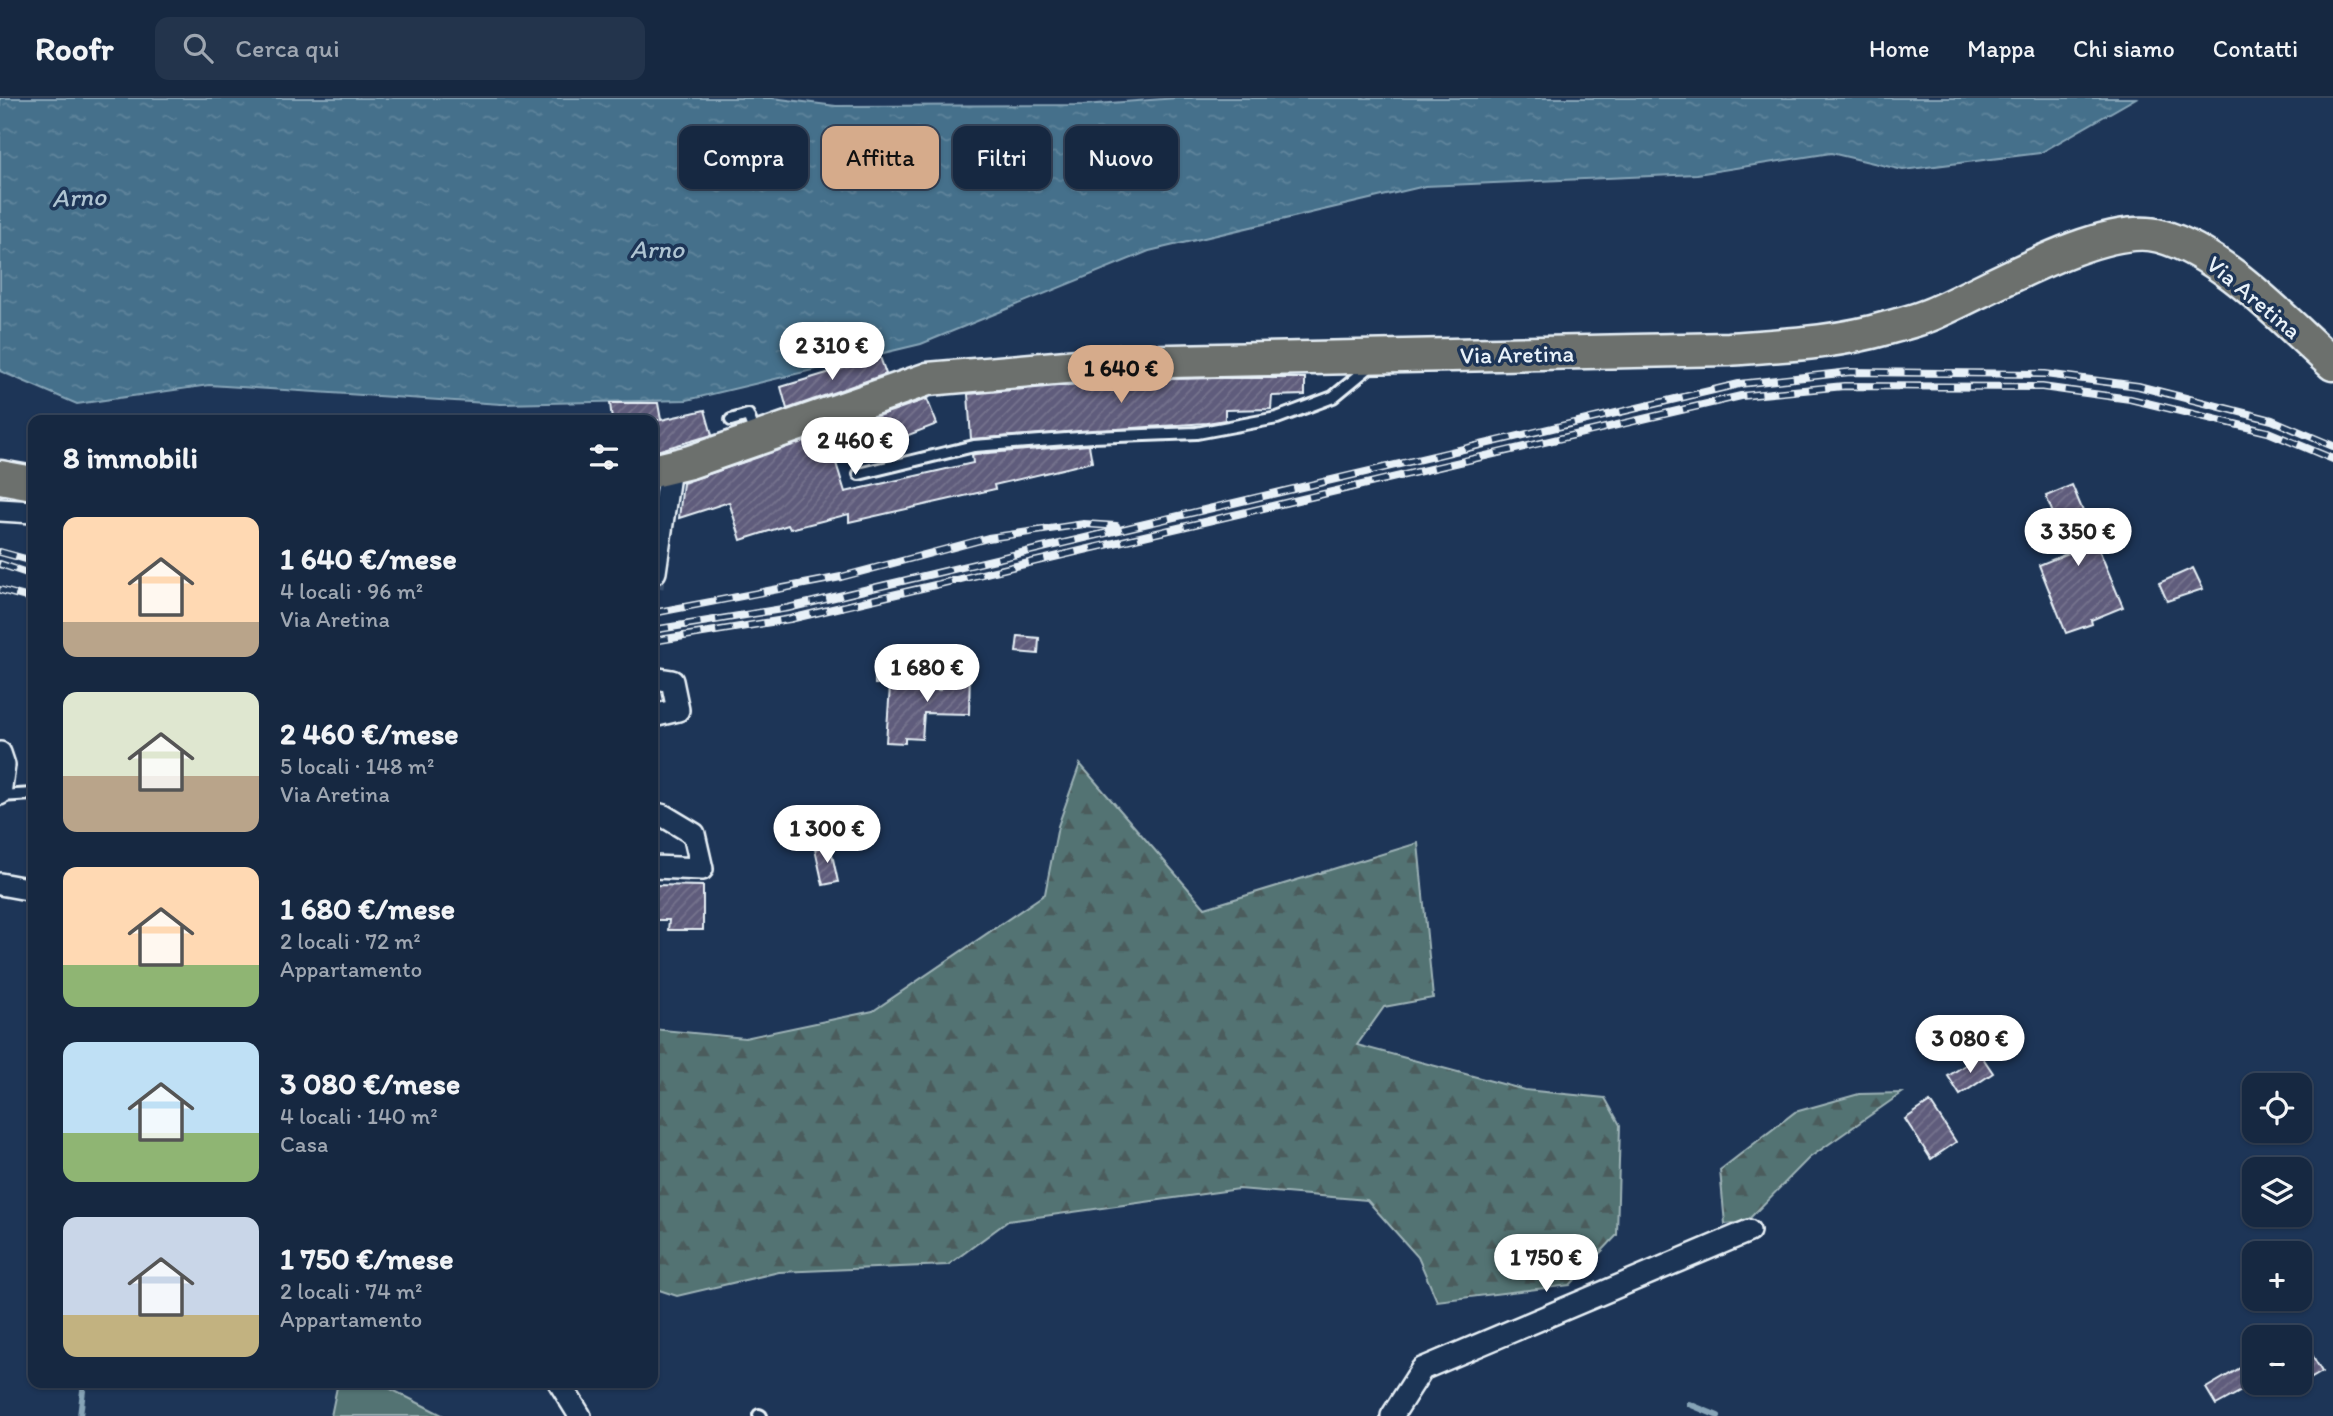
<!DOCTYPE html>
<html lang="it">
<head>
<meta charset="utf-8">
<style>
  body { margin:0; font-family:Itim,sans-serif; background:#23344c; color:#f1f3f6; height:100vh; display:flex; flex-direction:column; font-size:26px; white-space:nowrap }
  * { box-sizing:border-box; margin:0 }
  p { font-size:23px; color:#9ea6b1 }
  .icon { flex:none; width:38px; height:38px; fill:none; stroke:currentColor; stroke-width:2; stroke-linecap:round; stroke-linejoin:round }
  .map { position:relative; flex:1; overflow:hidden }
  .details { position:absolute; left:28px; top:317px; width:630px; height:973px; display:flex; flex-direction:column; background:#162841; border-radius:14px; box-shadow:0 2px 5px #0004,0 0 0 2px #35445a }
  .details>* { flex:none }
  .top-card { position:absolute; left:679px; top:28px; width:665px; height:63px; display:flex; gap:14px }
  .controls { position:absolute; left:2242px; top:975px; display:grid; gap:14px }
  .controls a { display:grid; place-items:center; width:70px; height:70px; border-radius:14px; background:#162841; box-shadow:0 2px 5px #0004,0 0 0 2px #35445a; font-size:35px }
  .price { position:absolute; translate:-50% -60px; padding:0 16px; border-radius:24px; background:#fff; color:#222; font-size:23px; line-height:46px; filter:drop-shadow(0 2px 4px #0008) }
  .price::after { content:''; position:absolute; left:50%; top:42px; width:21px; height:16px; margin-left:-10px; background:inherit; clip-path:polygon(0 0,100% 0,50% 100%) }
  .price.on { background:#d6ab8b; color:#111 }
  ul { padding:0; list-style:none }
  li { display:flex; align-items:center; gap:21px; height:175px; padding:0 35px }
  li span { display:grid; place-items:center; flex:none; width:196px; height:140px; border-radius:14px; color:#555 }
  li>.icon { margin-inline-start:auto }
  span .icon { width:84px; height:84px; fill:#fffc; stroke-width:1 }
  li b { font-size:30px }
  h2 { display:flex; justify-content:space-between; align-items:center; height:84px; padding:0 35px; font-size:30px }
  .pill { padding:0 24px; border-radius:14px; background:#162841; box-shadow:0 2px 5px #0004,0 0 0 2px #35445a; font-size:24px; line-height:63px }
  .pill.on { background:#d6ab8b; color:#111 }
  header { display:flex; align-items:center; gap:42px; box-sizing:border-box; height:98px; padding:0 35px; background:#162841; border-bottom:2px solid #35445a }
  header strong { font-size:33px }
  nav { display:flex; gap:38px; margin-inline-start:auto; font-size:24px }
  .search { width:490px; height:63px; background:#23344c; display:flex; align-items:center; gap:18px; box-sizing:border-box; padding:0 24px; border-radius:14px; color:#9ea6b1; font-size:26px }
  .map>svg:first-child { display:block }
</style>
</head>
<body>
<header>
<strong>Roofr</strong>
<div class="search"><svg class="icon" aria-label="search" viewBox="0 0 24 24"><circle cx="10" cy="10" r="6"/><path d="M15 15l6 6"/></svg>Cerca qui</div>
<nav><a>Home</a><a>Mappa</a><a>Chi siamo</a><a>Contatti</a></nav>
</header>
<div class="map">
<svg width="2333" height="1318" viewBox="0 0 2333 1318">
  <defs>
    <pattern id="forest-firs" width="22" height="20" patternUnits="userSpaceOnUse" patternTransform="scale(1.75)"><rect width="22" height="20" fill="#527373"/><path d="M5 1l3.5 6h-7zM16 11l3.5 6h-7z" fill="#4b5b5c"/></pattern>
    <pattern id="water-ripples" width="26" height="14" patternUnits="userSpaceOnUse" patternTransform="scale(1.75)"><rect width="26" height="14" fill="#45708b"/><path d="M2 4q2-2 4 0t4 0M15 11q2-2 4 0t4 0" fill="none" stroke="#60859c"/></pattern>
    <pattern id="building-hatch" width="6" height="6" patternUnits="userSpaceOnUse" patternTransform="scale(1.75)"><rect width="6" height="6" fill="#5f5c7b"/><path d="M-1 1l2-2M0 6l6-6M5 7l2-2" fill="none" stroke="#76748e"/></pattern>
  </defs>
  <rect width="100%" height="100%" fill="#1d3557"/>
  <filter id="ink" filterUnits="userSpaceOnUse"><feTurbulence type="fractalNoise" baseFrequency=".0143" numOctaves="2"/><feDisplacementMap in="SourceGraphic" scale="14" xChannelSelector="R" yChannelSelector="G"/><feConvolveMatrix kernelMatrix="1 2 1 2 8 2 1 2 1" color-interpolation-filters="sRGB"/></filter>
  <g filter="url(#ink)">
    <!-- green -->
    <polygon fill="#527373" stroke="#9db2b6" stroke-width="2" points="338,1284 379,1285 444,1318 331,1318"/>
    <!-- forest -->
    <g fill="url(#forest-firs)" stroke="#9db2b6" stroke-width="2">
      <polygon points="1080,666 1205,810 1418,745 1433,900 1384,909 1357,947 1525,992 1605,1000 1620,1027 1617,1137 1570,1187 1437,1203 1418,1159 1367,1102 1239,1091 1008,1123 948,1167 779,1174 677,1198 653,1190 653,931 745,940 873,913 1045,796 1058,728"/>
      <polygon points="1902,995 1809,1060 1746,1124 1725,1126 1720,1072 1795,1014 1859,996"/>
    </g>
    <!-- water -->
    <polygon fill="url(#water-ripples)" stroke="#86a4b7" stroke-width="2" points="0,0 772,0 836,8 1083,7 1177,0 2136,0 2040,55 1903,72 1831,55 1697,76 1425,88 1149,153 921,246 687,302 501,306 209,287 77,306 0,273"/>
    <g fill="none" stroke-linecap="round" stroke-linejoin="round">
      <!-- stream -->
      <g stroke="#86a4b7" stroke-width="6">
        <polyline points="1689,1306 1718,1318"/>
        <polyline points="80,1318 84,1284"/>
      </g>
    </g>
    <!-- building -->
    <g fill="url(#building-hatch)" stroke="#e8f1f8" stroke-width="2">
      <polygon points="880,259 886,276 787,311 781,289"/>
      <polygon points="1219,280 1305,280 1305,297 1272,298 1271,311 1225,312 1225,322 1207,325 971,341 968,296 1125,282"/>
      <polygon points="927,301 937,326 836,365 845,394 973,365 972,357 975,356 1089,347 1092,364 994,387 995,391 849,424 849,416 790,431 788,427 741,442 729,404 679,420 683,385"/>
      <polygon points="610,305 658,305 661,322 705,312 712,337 653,354 653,323 659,322 612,322"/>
      <polygon points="2072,387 2123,509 2091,522 2092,526 2066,535 2039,467 2069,455 2046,398"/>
      <polygon points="2193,470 2203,491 2167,503 2159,485"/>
      <polygon points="1018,538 1039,540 1038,556 1016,554"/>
      <rect x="875" y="564" width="18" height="22"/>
      <polygon points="941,570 970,570 969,616 924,615 922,641 905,640 905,645 886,644 890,589 940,592"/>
      <polygon points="830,747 838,784 823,787 815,751"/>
      <polygon points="653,787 703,788 703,832 668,832 669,822 653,822"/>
      <polygon points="1981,957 1993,975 1960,997 1948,978"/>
      <polygon points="1930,1004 1956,1044 1931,1061 1905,1021"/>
      <polygon points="2300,1236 2322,1274 2300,1287"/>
      <polygon points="2242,1269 2252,1287 2216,1307 2206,1290"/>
    </g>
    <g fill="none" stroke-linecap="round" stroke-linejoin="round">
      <!-- street-tunnel -->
      <polyline stroke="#3b516f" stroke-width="21" stroke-dasharray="21 10" stroke-linecap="butt" points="653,489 655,474"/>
      <!-- lane casing -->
      <g stroke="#e8f1f8" stroke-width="16">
        <g id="lane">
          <polyline points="731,322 748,317 756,338"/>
          <polyline points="859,376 974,348 1092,339 1197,335 1277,320 1333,299 1372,267"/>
          <polyline points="0,698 33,696"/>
          <polyline points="759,1317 761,1318"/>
        </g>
      </g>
      <!-- street casing -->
      <g stroke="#e8f1f8" stroke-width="26">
        <g id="street">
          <polyline points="0,412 33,414"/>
          <polyline points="655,474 670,370"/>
          <polyline points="653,580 672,583 678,612 653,618"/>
          <polyline points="0,655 4,667 0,696"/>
          <polyline points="653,715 664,718 694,736 702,771 653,769"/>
          <polyline points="0,786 33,792"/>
          <polyline points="559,1284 580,1318"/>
          <polyline points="1392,1318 1422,1271 1749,1133"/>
        </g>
      </g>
      <!-- primary casing -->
      <g stroke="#e8f1f8" stroke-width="37">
        <g id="primary">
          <path d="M653,373L690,364L928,281L1124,264L1729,251C1781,247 1836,245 1887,230C1902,226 1918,222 1932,216C1986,193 2104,122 2160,138C2223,155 2284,223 2333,266"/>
          <polyline points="0,379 33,385"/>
        </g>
      </g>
      <!-- lane -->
      <use href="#lane" stroke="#1d3557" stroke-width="10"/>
      <!-- street -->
      <use href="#street" stroke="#1d3557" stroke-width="21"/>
      <!-- primary -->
      <use href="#primary" stroke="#6c706d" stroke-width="32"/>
      <!-- rail casing -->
      <g stroke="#e8f1f8" stroke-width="8">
        <g id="rail">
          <polyline points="0,454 33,463"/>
          <polyline points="0,466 33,477"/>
          <polyline points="0,492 33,501"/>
          <polyline points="653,515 841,479 988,440 1084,426 1116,428"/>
          <polyline points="653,532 788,510 1739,286 1850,274 2045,276 2138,288 2272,322 2333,348"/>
          <polyline points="653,543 790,521 1741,298 1844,288 2042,289 2130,301 2268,334 2333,361"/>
        </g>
      </g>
      <!-- rail -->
      <use href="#rail" stroke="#1d3557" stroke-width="5" stroke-dasharray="16" stroke-linecap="butt"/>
    </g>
  </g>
  <g text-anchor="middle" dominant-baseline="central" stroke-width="7" stroke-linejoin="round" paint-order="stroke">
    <!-- street labels -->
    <g font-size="24" fill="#e8f1f8" stroke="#1d3557">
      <text transform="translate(2254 199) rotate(40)">Via Aretina</text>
      <text transform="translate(1517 256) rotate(-1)">Via Aretina</text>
    </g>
    <!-- water labels -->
    <g font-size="26" font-style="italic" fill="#afc4d2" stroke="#1d3557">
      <text transform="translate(79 99) rotate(-2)">Arno</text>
      <text x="657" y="151">Arno</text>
    </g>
  </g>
</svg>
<div class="controls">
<a><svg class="icon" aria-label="locate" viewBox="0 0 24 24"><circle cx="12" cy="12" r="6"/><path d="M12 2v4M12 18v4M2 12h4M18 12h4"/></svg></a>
<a><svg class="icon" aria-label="layers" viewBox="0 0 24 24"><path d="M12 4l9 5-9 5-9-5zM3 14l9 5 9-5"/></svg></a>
<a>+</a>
<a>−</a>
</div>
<b class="price" style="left:832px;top:284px">2 310 €</b>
<b class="price on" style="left:1121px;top:307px">1 640 €</b>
<b class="price" style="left:855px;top:379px">2 460 €</b>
<b class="price" style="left:2078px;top:470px">3 350 €</b>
<b class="price" style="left:927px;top:606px">1 680 €</b>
<b class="price" style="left:827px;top:767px">1 300 €</b>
<b class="price" style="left:1970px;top:977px">3 080 €</b>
<b class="price" style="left:1546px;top:1196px">1 750 €</b>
<div class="top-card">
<a class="pill">Compra</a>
<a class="pill on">Affitta</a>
<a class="pill">Filtri</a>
<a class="pill">Nuovo</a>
</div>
<section class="details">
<h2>8 immobili<svg class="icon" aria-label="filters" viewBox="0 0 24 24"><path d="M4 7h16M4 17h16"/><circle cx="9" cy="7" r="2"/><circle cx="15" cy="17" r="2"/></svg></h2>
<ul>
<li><span style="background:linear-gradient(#ffd9b3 75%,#b9a48a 0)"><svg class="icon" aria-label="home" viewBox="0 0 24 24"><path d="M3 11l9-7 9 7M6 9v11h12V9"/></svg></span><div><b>1 640 €/mese</b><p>4 locali · 96 m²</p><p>Via Aretina</p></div></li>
<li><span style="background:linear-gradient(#dfe7d0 60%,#b9a48a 0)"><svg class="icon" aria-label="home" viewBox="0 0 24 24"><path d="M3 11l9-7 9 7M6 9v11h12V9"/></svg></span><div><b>2 460 €/mese</b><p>5 locali · 148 m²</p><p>Via Aretina</p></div></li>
<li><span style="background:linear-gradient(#ffd9b3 70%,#8fb573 0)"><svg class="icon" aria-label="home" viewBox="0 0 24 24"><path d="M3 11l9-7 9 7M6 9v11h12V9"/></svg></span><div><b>1 680 €/mese</b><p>2 locali · 72 m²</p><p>Appartamento</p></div></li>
<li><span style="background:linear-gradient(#bfe0f5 65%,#8fb573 0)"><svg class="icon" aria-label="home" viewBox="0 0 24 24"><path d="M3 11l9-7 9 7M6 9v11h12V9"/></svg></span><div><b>3 080 €/mese</b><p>4 locali · 140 m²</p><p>Casa</p></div></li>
<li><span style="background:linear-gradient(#c9d6e8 70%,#c2b280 0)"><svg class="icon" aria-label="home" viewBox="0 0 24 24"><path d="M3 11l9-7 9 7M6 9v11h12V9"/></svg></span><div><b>1 750 €/mese</b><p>2 locali · 74 m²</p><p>Appartamento</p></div></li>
</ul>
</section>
</div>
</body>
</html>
